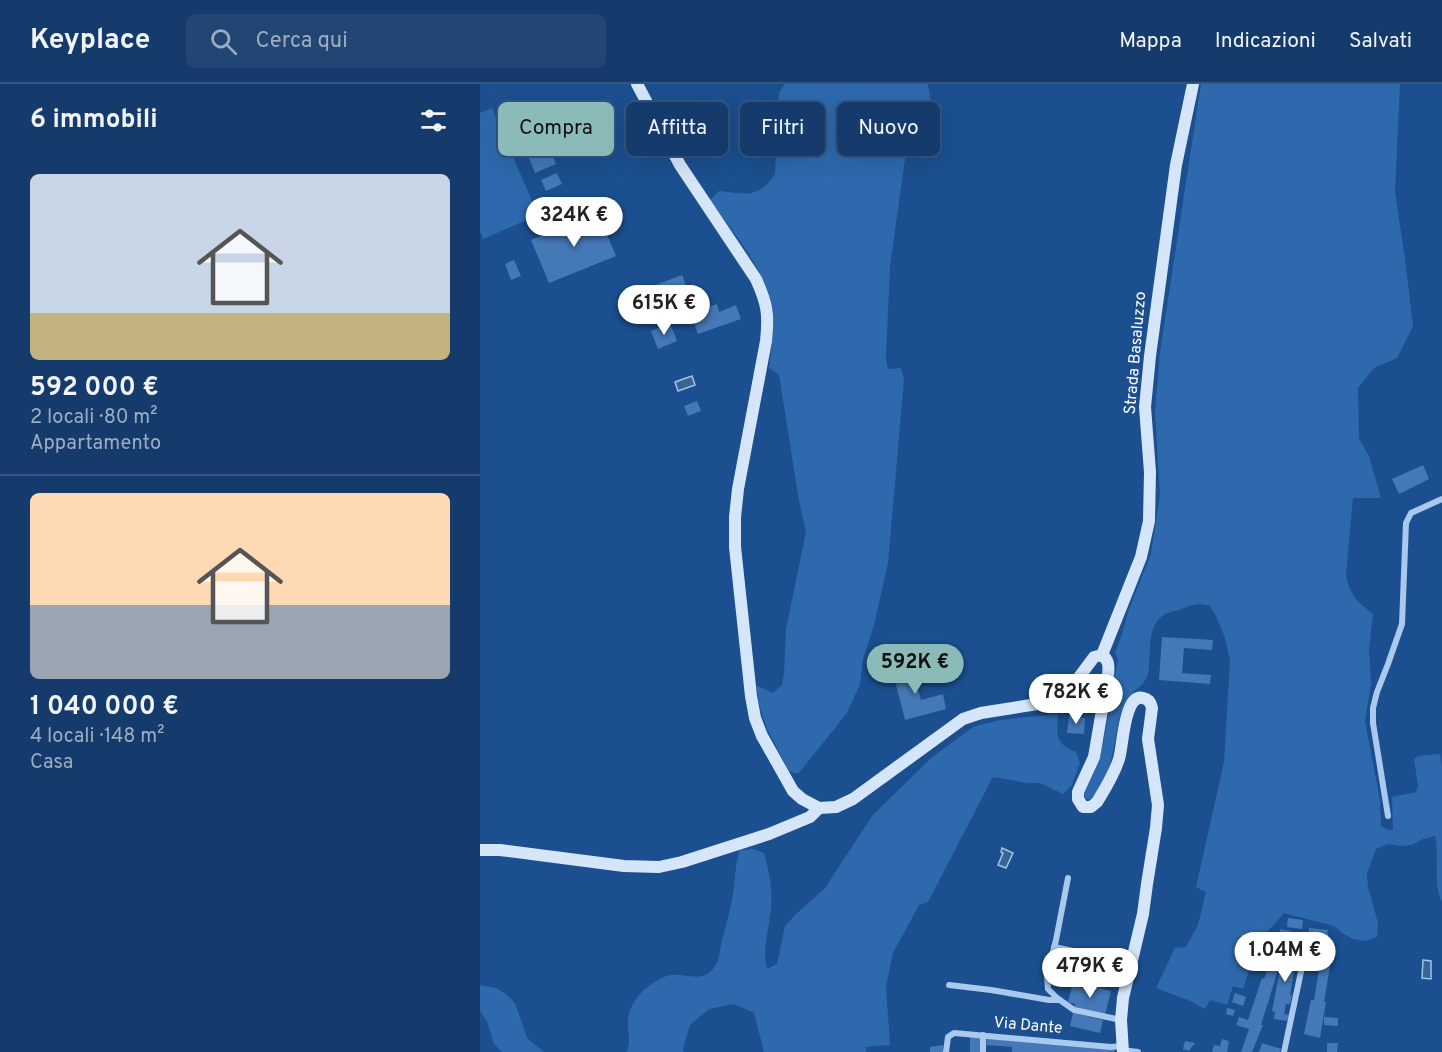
<!DOCTYPE html>
<html lang="it">
<head>
<meta charset="utf-8">
<style>
  body { margin:0; font-family:Overpass,sans-serif; background:#214673; color:#f1f3f6; height:100vh; display:flex; flex-direction:column; font-size:22px; white-space:nowrap }
  * { box-sizing:border-box; margin:0 }
  p { font-size:20px; color:#9dadc1 }
  .icon { flex:none; width:33px; height:33px; fill:none; stroke:currentColor; stroke-width:2; stroke-linecap:round; stroke-linejoin:round }
  .map { position:relative; flex:1; overflow:hidden }
  .panel { display:flex; flex-direction:column; background:#143b6b; width:480px }
  .panel>* { flex:none }
  .top-card { position:absolute; left:18px; top:18px; width:570px; height:54px; display:flex; gap:12px }
  .price { position:absolute; translate:-50% -51px; padding:0 14px; border-radius:21px; background:#fff; color:#222; font-size:20px; line-height:39px; filter:drop-shadow(0 2px 3px #0008) }
  .price::after { content:''; position:absolute; left:50%; top:36px; width:18px; height:14px; margin-left:-9px; background:inherit; clip-path:polygon(0 0,100% 0,50% 100%) }
  .price.current { background:#8bbbb9; color:#111 }
  ul { padding:0; list-style:none }
  li { display:grid; align-content:center; gap:12px; height:318px; padding:0 30px }
  li+li { border-top:2px solid #33557e }
  li span { display:grid; place-items:center; height:186px; border-radius:9px; color:#555 }
  li>.icon { margin-inline-start:auto }
  span .icon { width:108px; height:108px; fill:#fffc; stroke-width:1 }
  li b { font-size:26px }
  h2 { display:flex; justify-content:space-between; align-items:center; height:72px; padding:0 30px; font-size:26px }
  .tag { padding:0 21px; border-radius:9px; background:#143b6b; box-shadow:0 6px 24px #0002,0 0 0 2px #33557e; font-size:21px; line-height:54px }
  .tag.current { background:#8bbbb9; color:#111 }
  header { display:flex; align-items:center; gap:36px; box-sizing:border-box; height:84px; padding:0 30px; background:#143b6b; border-bottom:2px solid #33557e }
  header strong { font-size:28px }
  nav { display:flex; gap:33px; margin-inline-start:auto; font-size:21px }
  .search { width:420px; height:54px; background:#214673; display:flex; align-items:center; gap:15px; box-sizing:border-box; padding:0 21px; border-radius:9px; color:#9dadc1; font-size:22px }
  main { display:flex; flex:1; min-height:0 }
  .map>svg:first-child { display:block }
</style>
</head>
<body>
<header>
<strong>Keyplace</strong>
<div class="search"><svg class="icon" aria-label="search" viewBox="0 0 24 24"><circle cx="10" cy="10" r="6"/><path d="M15 15l6 6"/></svg>Cerca qui</div>
<nav><a>Mappa</a><a>Indicazioni</a><a>Salvati</a></nav>
</header>
<main>
<section class="panel">
<h2>6 immobili<svg class="icon" aria-label="filters" viewBox="0 0 24 24"><path d="M4 7h16M4 17h16"/><circle cx="9" cy="7" r="2"/><circle cx="15" cy="17" r="2"/></svg></h2>
<ul>
<li><span style="background:linear-gradient(#c9d6e8 75%,#c2b280 0)"><svg class="icon" aria-label="home" viewBox="0 0 24 24"><path d="M3 11l9-7 9 7M6 9v11h12V9"/></svg></span><div><b>592 000 €</b><p>2 locali · 80 m²</p><p>Appartamento</p></div></li>
<li><span style="background:linear-gradient(#ffd9b3 60%,#9aa5b1 0)"><svg class="icon" aria-label="home" viewBox="0 0 24 24"><path d="M3 11l9-7 9 7M6 9v11h12V9"/></svg></span><div><b>1 040 000 €</b><p>4 locali · 148 m²</p><p>Casa</p></div></li>
</ul>
</section>
<div class="map">
<svg width="962" height="968" viewBox="0 0 962 968">
  <rect width="100%" height="100%" fill="#1b4f8f"/>
  <!-- green -->
  <g fill="#2e69ad">
    <path d="M305,0H448L452,25V37L433,52L425,75L410,182L406,274L408,285L421,284L424,296L408,479L394,541L383,576L380,600L367,629L318,690L309,687L287,645L280,624L276,601L293,609L302,601L304,589L306,545L326,448L319,417L299,291L289,284C291,266 294,247 293,228C289,190 252,147 230,116L239,107C266,110 278,115 295,90L299,9Z"/>
    <path d="M721,0H920L915,108L925,175L933,242L917,274L894,284L878,304L879,355L889,372L901,414H873L866,491C869,510 878,519 893,530L889,565L891,600L885,637L900,717L901,742L908,746H913L912,713L936,708L938,702L934,675L939,672L960,670L962,683V818C952,797 960,773 955,752L943,755L932,761L920,762L908,760L896,765L887,789L888,803L898,839L897,853L885,857L873,855L862,849L854,842L804,829L780,856L763,905L753,902L747,921L730,916L725,925L710,917L676,904L695,864L706,863L718,841L726,808L716,803L744,678L750,577L745,554L736,532L730,522C716,518 711,522 699,526C694,527 689,528 685,530C665,542 672,570 668,590C665,602 654,605 648,614C645,619 642,626 640,631C635,652 631,705 609,716L605,714L604,710L619,675L626,644L638,576L635,569L642,550L649,525L671,470L680,410L675,327L680,268Z"/>
    <polygon points="12,24 58,131 3,155 0,147 0,29"/>
    <path d="M578,630C577,651 574,659 596,668L600,679L592,701L583,710L560,699H548L513,693L448,818L439,821L413,869L406,902L410,961L386,963V968H284L274,929L254,920L229,925L210,941L203,965L204,968H146C151,960 148,951 148,942C146,920 165,901 184,893C202,885 222,903 235,882C239,876 240,868 241,860C245,845 249,831 252,815C256,799 254,781 260,766L273,765L284,769C289,787 293,806 291,825C289,845 282,866 287,885L297,880L305,842L316,830L345,804L392,732L451,674L493,643L520,636Z"/>
    <polygon points="0,901 16,904 26,910 35,919 47,954 64,968 22,968 14,960 7,937 0,927"/>
  </g>
  <!-- water -->
  <g fill="#3c6290" stroke="#9cc4f0" stroke-width="1.5">
    <polygon points="212,292 215,301 198,307 195,298"/>
    <polygon points="522,764 533,769 526,784 518,781 523,769 521,768"/>
    <polygon points="943,876 951,877 951,895 942,894"/>
  </g>
  <!-- building -->
  <g fill="#4478b7">
    <polygon points="58,37 76,80 55,89 37,45"/>
    <polygon points="77,89 82,100 66,107 61,96"/>
    <polygon points="118,129 136,172 69,199 51,156"/>
    <polygon points="34,176 41,192 31,196 25,180"/>
    <polygon points="202,191 207,204 170,217 165,205"/>
    <polygon points="237,220 239,228 256,221 261,235 218,250 209,225 218,221 220,226"/>
    <polygon points="190,239 197,257 178,265 171,247"/>
    <polygon points="217,317 221,327 208,332 204,322"/>
    <polygon points="943,381 949,395 919,410 912,395"/>
    <polygon points="682,553 733,556 732,566 704,564 702,589 731,591 730,600 679,596"/>
    <polygon points="440,582 444,596 436,597 441,616 463,610 466,625 425,636 413,589"/>
    <polygon points="589,632 605,634 604,650 587,649"/>
    <polygon points="808,834 823,836 822,845 807,843"/>
    <polygon points="829,844 848,846 846,862 828,860"/>
    <polygon points="800,845 811,847 808,860 798,858"/>
    <polygon points="794,863 803,865 800,874 792,872"/>
    <polygon points="804,864 821,867 819,877 816,876 810,911 812,911 810,920 806,920 804,930 809,931 807,937 794,935 795,928 792,927"/>
    <polygon points="789,876 796,878 794,884 798,886 781,941 783,941 772,968 761,968 769,945 756,941 759,933 768,936 782,894 784,895 788,883 787,882"/>
    <polygon points="840,880 850,882 844,918 846,918 840,954 824,950 831,916 834,916"/>
    <polygon points="603,900 631,907 625,931 594,924 595,920 588,918 592,902 602,904"/>
    <polygon points="755,909 766,913 763,922 752,918"/>
    <polygon points="747,924 755,926 753,932 746,930"/>
    <polygon points="593,929 623,936 620,949 590,942"/>
    <polygon points="844,933 858,934 858,942 844,941"/>
    <polygon points="490,953 501,953 500,968 490,968"/>
    <polygon points="507,953 634,966 634,968 532,968 532,963 506,961"/>
    <polygon points="742,955 749,957 747,968 732,968 734,961 740,962"/>
    <polygon points="705,957 715,959 709,967 703,965"/>
    <polygon points="782,959 801,965 800,968 779,968"/>
    <polygon points="847,959 858,959 857,968 847,968"/>
    <polygon points="463,961 463,968 450,968 450,963"/>
  </g>
  <g fill="none" stroke-linecap="round" stroke-linejoin="round">
    <!-- street -->
    <g stroke="#a9c9ee" stroke-width="6">
      <polyline points="908,732 893,639 893,624 897,608 908,580 922,540 926,439 931,429 962,415"/>
      <polyline points="588,794 576,856 567,892 568,905 577,914 594,926 641,936"/>
      <polyline points="574,863 651,879"/>
      <polyline points="469,901 511,906 569,916 579,916"/>
      <polyline points="642,966 658,968"/>
      <polyline points="466,968 468,953 474,949 631,963 642,962"/>
      <polyline points="503,968 503,951"/>
      <polyline points="804,968 822,883"/>
    </g>
    <!-- secondary -->
    <g stroke="#d6e6fa" stroke-width="12">
      <path d="M157,0L200,81L276,195C287,219 289,230 286,257L258,405L255,433V463L271,612L275,634L282,652L313,707L322,715L339,724L356,723L373,715L483,635L501,629L557,620L582,612L591,604L614,573L622,571C629,576 629,582 628,591L614,673L598,708V715L603,723H611L617,718C625,705 634,691 639,675C643,663 644,609 663,614C669,615 671,619 672,624L668,655L678,721L676,744L667,800L663,830L643,914L641,936L643,968"/>
      <polyline points="622,571 661,473 669,437 670,388 665,323 670,272 696,81 713,0"/>
      <polyline points="0,766 20,766 144,782 179,783 202,778 289,750 330,733 339,724"/>
    </g>
  </g>
  <g text-anchor="middle" dominant-baseline="central" stroke-width="6" stroke-linejoin="round" paint-order="stroke">
    <!-- street labels -->
    <g font-size="16" fill="#fff" stroke="#1b4f8f">
      <text transform="translate(656 269) rotate(-85)">Strada Basaluzzo</text>
      <text transform="translate(548 942) rotate(5)">Via Dante</text>
    </g>
  </g>
</svg>
<b class="price" style="left:94px;top:164px">324K €</b>
<b class="price" style="left:184px;top:252px">615K €</b>
<b class="price current" style="left:435px;top:611px">592K €</b>
<b class="price" style="left:596px;top:641px">782K €</b>
<b class="price" style="left:805px;top:899px">1.04M €</b>
<b class="price" style="left:610px;top:915px">479K €</b>
<div class="top-card">
<a class="tag current">Compra</a>
<a class="tag">Affitta</a>
<a class="tag">Filtri</a>
<a class="tag">Nuovo</a>
</div>
</div>
</main>
</body>
</html>
